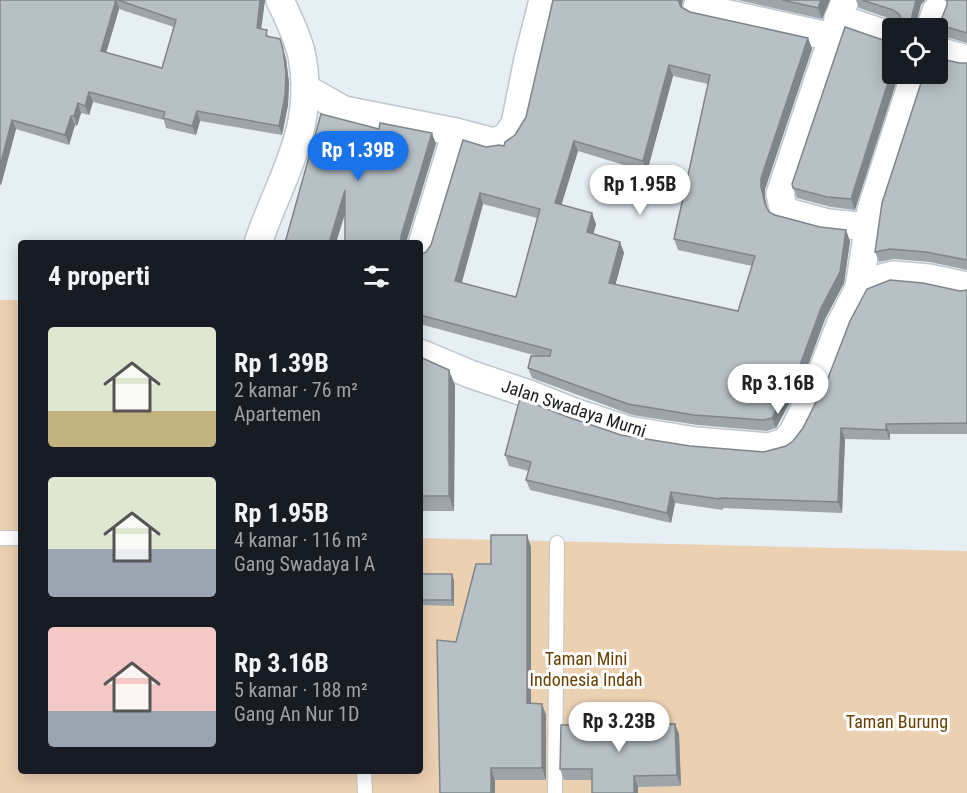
<!DOCTYPE html>
<html lang="id">
<head>
<meta charset="utf-8">
<style>
  body { margin:0; font-family:"Roboto Condensed",sans-serif; background:#20242c; color:#f1f3f6; height:100vh; display:flex; flex-direction:column; font-size:22px; white-space:nowrap }
  * { box-sizing:border-box; margin:0 }
  p { font-size:20px; color:#9ea1a6 }
  .icon { flex:none; width:33px; height:33px; fill:none; stroke:currentColor; stroke-width:2; stroke-linecap:round; stroke-linejoin:round }
  .map { position:relative; flex:1; overflow:hidden }
  .details { position:absolute; left:18px; top:240px; width:405px; height:534px; display:flex; flex-direction:column; background:#171b24; border-radius:6px; box-shadow:0 3px 15px #0003 }
  .details>* { flex:none }
  .tools { position:absolute; left:882px; top:18px; display:grid; gap:12px }
  .tools a { display:grid; place-items:center; width:66px; height:66px; border-radius:6px; background:#171b24; box-shadow:0 3px 15px #0003; font-size:30px }
  .price { position:absolute; translate:-50% -51px; padding:0 14px; border-radius:21px; background:#fff; color:#222; font-size:20px; line-height:39px; filter:drop-shadow(0 2px 3px #0008) }
  .price::after { content:''; position:absolute; left:50%; top:36px; width:18px; height:14px; margin-left:-9px; background:inherit; clip-path:polygon(0 0,100% 0,50% 100%) }
  .price.on { background:#1a73e8; color:#fff }
  ul { padding:0; list-style:none }
  li { display:flex; align-items:center; gap:18px; height:150px; padding:0 30px }
  li span { display:grid; place-items:center; flex:none; width:168px; height:120px; border-radius:6px; color:#555 }
  li>.icon { margin-inline-start:auto }
  span .icon { width:72px; height:72px; fill:#fffc; stroke-width:1 }
  li b { font-size:26px }
  h2 { display:flex; justify-content:space-between; align-items:center; height:72px; padding:0 30px; font-size:26px }
  .map>svg:first-child { display:block }
</style>
</head>
<body>
<div class="map">
<svg width="967" height="793" viewBox="0 0 967 793">
  <rect width="100%" height="100%" fill="#e5eff4"/>
  <!-- green -->
  <polygon fill="#ecd0b2" points="0,300 21,300 21,771 420,771 420,538 967,551 967,793 0,793"/>
  <g fill="none" stroke-linecap="round" stroke-linejoin="round">
    <!-- service casing -->
    <g stroke="#bdc7cc" stroke-width="16">
      <g id="service">
        <polyline points="0,538 21,538"/>
        <polyline points="364,771 365,793"/>
        <polyline points="555,793 557,543"/>
      </g>
    </g>
    <!-- minor casing -->
    <g stroke="#bdc7cc" stroke-width="30">
      <g id="minor">
        <polyline points="700,0 697,7 832,37"/>
        <polyline points="845,0 780,194 784,211 828,223 869,227"/>
        <polyline points="838,18 892,36"/>
        <polyline points="930,28 936,11"/>
        <polyline points="938,51 967,59"/>
        <polyline points="305,88 344,110 456,132 494,142 506,137 515,124 528,59 543,0"/>
        <path d="M258,243C280,178 316,129 302,56C298,37 288,18 280,0"/>
        <polyline points="420,251 456,132"/>
        <polyline points="859,288 871,210 915,74"/>
        <polyline points="420,353 470,374 529,394 574,412 628,430 696,441 769,447 785,442 793,432 818,382 840,325 859,288 874,280 893,275 929,278 967,286"/>
      </g>
    </g>
    <!-- service -->
    <use href="#service" stroke="#fff" stroke-width="14"/>
    <!-- minor -->
    <use href="#minor" stroke="#fff" stroke-width="27"/>
  </g>
  <!-- wall -->
  <g fill="#9da5a9" fill-rule="evenodd">
    <path d="M0,0H265L261,29L270,37L280,39L286,59L289,83L288,105L282,135L200,121L196,135L166,128L164,120L93,102L89,115L81,113L77,126L75,125L69,145L16,129L1,185H0ZM119,9L174,27L162,68L106,53Z"/>
    <polygon points="738,0 830,0 822,19"/>
    <polygon points="856,0 925,0 903,25 897,21 859,8"/>
    <polygon points="967,0 967,43 943,36 939,25"/>
    <path d="M682,1V7L690,12L808,38L812,49L765,189V198L767,208L769,212L775,215L850,241L844,283L825,319L804,376L776,428L767,431L698,425L632,415L532,378L528,368L537,356L420,324V255L426,252L431,245L486,147L504,146L515,135L526,117ZM673,76L708,84L674,239L678,250L752,266L738,311L615,285L624,253L620,242L593,234L596,224L561,205L578,151L647,172ZM483,204L537,218L516,297L462,283Z"/>
    <polygon points="883,40 891,41 855,210 831,207 797,198 793,188"/>
    <polygon points="959,63 967,63 967,270 930,262 894,259 879,262 875,252"/>
    <polygon points="967,290 967,434 890,434 890,440 845,439 842,513 723,508 723,510 675,503 671,523 530,490 526,480 529,471 509,466 505,455 565,416 621,435 690,446 764,452 786,446 793,441 960,291"/>
    <polygon points="420,357 455,385 454,511 420,511"/>
    <polygon points="531,547 531,703 542,704 546,715 546,780 495,780 437,640 456,642 491,564"/>
    <polygon points="420,574 454,580 454,606 420,605"/>
    <polygon points="675,724 679,734 681,786 638,787 592,780 564,780 560,769"/>
  </g>
  <!-- shaded-wall -->
  <g fill="#7f868a">
    <polygon points="116,0 119,9 104,60 101,51"/>
    <polygon points="260,0 265,0 260,37 257,28"/>
    <polygon points="678,0 683,0 681,9"/>
    <polygon points="821,0 830,0 822,19 818,8"/>
    <polygon points="916,0 925,0 921,5 915,28 911,20"/>
    <polygon points="808,38 812,49 765,189 765,198 769,215 765,204 761,187 761,178"/>
    <polygon points="280,39 286,59 289,83 288,105 282,135 279,126"/>
    <polygon points="669,65 673,76 647,172 643,161"/>
    <polygon points="892,70 892,74 899,74 855,210 851,199"/>
    <polygon points="89,92 93,102 89,115 85,106"/>
    <polygon points="78,103 81,113 77,126 74,116"/>
    <polygon points="197,111 200,121 196,135 192,126"/>
    <polygon points="71,116 75,125 69,145 65,135"/>
    <polygon points="12,120 16,129 1,185 0,182 0,166"/>
    <polygon points="432,133 436,144 406,243 401,243 401,236"/>
    <polygon points="574,141 578,151 559,213 555,203"/>
    <polygon points="345,190 349,201 336,243 329,243"/>
    <polygon points="480,193 483,204 459,292 455,281"/>
    <polygon points="592,213 596,224 591,243 587,232"/>
    <polygon points="846,230 850,241 844,283 825,319 804,376 776,428 772,418"/>
    <polygon points="620,242 624,253 613,294 609,283"/>
    <polygon points="449,370 455,385 454,511 449,496"/>
    <polygon points="886,424 890,434 890,440 886,430"/>
    <polygon points="841,428 845,439 842,513 838,502"/>
    <polygon points="671,492 675,503 671,523 667,513"/>
    <polygon points="527,535 531,547 531,715 527,703"/>
    <polygon points="452,574 454,580 454,606 452,600"/>
    <polygon points="542,704 546,715 546,780 542,768"/>
    <polygon points="675,724 679,734 681,786 677,775"/>
    <polygon points="491,768 495,780 495,793 491,793"/>
    <polygon points="634,776 638,787 638,793 634,793"/>
  </g>
  <!-- building -->
  <g fill="#b6c0c5" stroke="#7f868a" stroke-width="1.5" fill-rule="evenodd">
    <polygon points="0,0 116,0 101,51 162,68 176,20 118,0 260,0 257,28 267,30 266,36 280,39 283,49 286,74 285,96 279,126 197,111 192,126 163,118 165,112 89,92 85,106 78,103 74,116 71,116 65,135 12,120 0,166"/>
    <path d="M553,0H678L681,7L690,12L808,38L761,178V187L765,204L769,212L775,215L820,227L846,230L840,272L821,308L800,365L772,418L763,420L694,415L628,404L528,368L531,356H550L551,350L420,315V255L426,252L431,245L463,140L486,147L499,145L504,146L505,142L515,135L526,117ZM669,65L710,75L674,239L755,256L738,311L609,283L620,242L587,232L592,213L555,203L574,141L643,161ZM480,193L540,209L516,297L455,281Z"/>
    <polygon points="782,0 821,0 818,8"/>
    <polygon points="862,0 916,0 911,20 914,27 916,28 903,28 903,22 899,14 893,10"/>
    <polygon points="947,0 967,0 967,33 939,25 947,5"/>
    <polygon points="845,27 883,40 891,41 892,40 892,70 851,199 827,197 793,188 792,184"/>
    <polygon points="938,58 959,63 967,63 967,260 926,252 890,249 875,252 882,203 924,74 938,74"/>
    <polygon points="321,114 379,129 380,123 432,133 401,236 401,243 345,243 345,190 329,243 285,243"/>
    <polygon points="890,280 923,283 960,291 967,290 967,423 886,424 886,430 841,428 838,502 720,498 719,499 671,492 667,513 526,480 531,462 505,455 520,398 565,416 621,435 690,446 764,452 786,446 793,441 803,428 828,378 850,321 867,289"/>
    <polygon points="420,357 449,370 449,496 420,496"/>
    <polygon points="491,535 527,535 527,703 542,704 542,768 491,768 491,793 440,793 437,640 456,642 476,564 491,564"/>
    <rect x="420" y="574" width="32" height="26"/>
    <polygon points="675,724 677,775 634,776 634,793 592,793 592,769 560,769 561,725"/>
  </g>
  <g text-anchor="middle" dominant-baseline="central" stroke-width="6" stroke-linejoin="round" paint-order="stroke">
    <!-- street labels -->
    <g font-size="18" fill="#1b1e20" stroke="#fff">
      <text transform="translate(574 408) rotate(18)">Jalan Swadaya Murni</text>
    </g>
    <!-- park labels -->
    <g font-size="18" fill="#694002" stroke="#fff">
      <text x="586" y="658">Taman Mini<tspan x="586" dy="21">Indonesia Indah</tspan></text>
      <text x="897" y="721">Taman Burung</text>
    </g>
  </g>
</svg>
<div class="tools">
<a><svg class="icon" aria-label="locate" viewBox="0 0 24 24"><circle cx="12" cy="12" r="6"/><path d="M12 2v4M12 18v4M2 12h4M18 12h4"/></svg></a>
</div>
<b class="price on" style="left:358px;top:182px">Rp 1.39B</b>
<b class="price" style="left:640px;top:216px">Rp 1.95B</b>
<b class="price" style="left:778px;top:415px">Rp 3.16B</b>
<b class="price" style="left:619px;top:753px">Rp 3.23B</b>
<section class="details">
<h2>4 properti<svg class="icon" aria-label="filters" viewBox="0 0 24 24"><path d="M4 7h16M4 17h16"/><circle cx="9" cy="7" r="2"/><circle cx="15" cy="17" r="2"/></svg></h2>
<ul>
<li><span style="background:linear-gradient(#dfe7d0 70%,#c2b280 0)"><svg class="icon" aria-label="home" viewBox="0 0 24 24"><path d="M3 11l9-7 9 7M6 9v11h12V9"/></svg></span><div><b>Rp 1.39B</b><p>2 kamar · 76 m²</p><p>Apartemen</p></div></li>
<li><span style="background:linear-gradient(#dfe7d0 60%,#9aa5b1 0)"><svg class="icon" aria-label="home" viewBox="0 0 24 24"><path d="M3 11l9-7 9 7M6 9v11h12V9"/></svg></span><div><b>Rp 1.95B</b><p>4 kamar · 116 m²</p><p>Gang Swadaya I A</p></div></li>
<li><span style="background:linear-gradient(#f6c9c9 70%,#9aa5b1 0)"><svg class="icon" aria-label="home" viewBox="0 0 24 24"><path d="M3 11l9-7 9 7M6 9v11h12V9"/></svg></span><div><b>Rp 3.16B</b><p>5 kamar · 188 m²</p><p>Gang An Nur 1D</p></div></li>
</ul>
</section>
</div>
</body>
</html>
